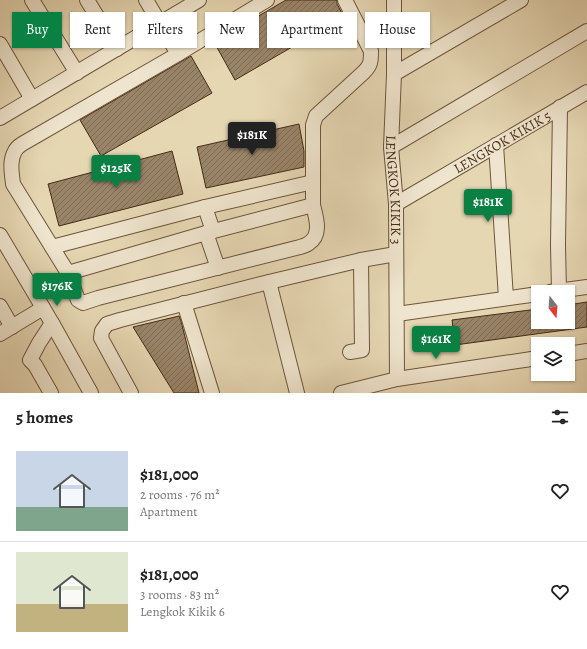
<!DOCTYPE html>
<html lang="en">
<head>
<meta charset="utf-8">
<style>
  body { margin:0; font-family:Alegreya,serif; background:#f2f2f2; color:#222; height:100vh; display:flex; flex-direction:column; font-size:15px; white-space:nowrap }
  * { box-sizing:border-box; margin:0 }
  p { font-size:13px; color:#767676 }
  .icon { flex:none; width:22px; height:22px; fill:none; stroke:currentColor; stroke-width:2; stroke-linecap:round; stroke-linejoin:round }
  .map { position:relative; height:393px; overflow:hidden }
  .sheet { display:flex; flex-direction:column; background:#fff; flex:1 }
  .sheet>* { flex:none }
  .guide { position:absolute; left:12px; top:12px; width:563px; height:36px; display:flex; gap:8px }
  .needle { width:26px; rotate:163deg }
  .controls { position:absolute; left:531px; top:285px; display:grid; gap:8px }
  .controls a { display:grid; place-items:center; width:44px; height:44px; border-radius:0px; background:#fff; box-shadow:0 1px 3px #0004; font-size:20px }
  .price { position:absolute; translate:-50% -34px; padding:0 9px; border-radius:4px; background:#0b8043; color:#fff; font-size:13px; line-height:26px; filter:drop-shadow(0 1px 2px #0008) }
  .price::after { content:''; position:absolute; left:50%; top:24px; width:12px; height:9px; margin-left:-6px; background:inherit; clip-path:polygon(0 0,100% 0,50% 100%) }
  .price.selected { background:#222; color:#fff }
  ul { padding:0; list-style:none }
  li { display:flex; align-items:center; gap:12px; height:100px; padding:0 16px }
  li+li { border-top:1px solid #e0e0e0 }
  li span { display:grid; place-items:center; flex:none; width:112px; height:80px; border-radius:0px; color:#555 }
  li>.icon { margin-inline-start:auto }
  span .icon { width:48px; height:48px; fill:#fffc; stroke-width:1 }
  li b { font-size:17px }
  h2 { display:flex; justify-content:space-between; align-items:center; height:48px; padding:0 16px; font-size:17px }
  .pill { padding:0 14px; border-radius:0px; background:#fff; box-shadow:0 1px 3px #0004; font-size:14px; line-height:36px }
  .pill.selected { background:#0b8043; color:#fff }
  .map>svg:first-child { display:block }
</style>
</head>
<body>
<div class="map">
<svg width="587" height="393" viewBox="0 0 587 393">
  <defs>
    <pattern id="building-hatch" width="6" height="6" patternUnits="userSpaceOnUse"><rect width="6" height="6" fill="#998468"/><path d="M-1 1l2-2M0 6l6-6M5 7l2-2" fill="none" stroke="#7f6c55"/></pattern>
  </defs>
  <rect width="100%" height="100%" fill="#e6d7b3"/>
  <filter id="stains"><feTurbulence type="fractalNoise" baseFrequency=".005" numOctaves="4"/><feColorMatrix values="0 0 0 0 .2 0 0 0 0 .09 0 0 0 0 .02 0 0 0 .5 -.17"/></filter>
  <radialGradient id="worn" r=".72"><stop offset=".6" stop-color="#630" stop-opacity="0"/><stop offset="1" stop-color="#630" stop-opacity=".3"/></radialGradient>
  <!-- building -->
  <g fill="url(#building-hatch)" stroke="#462a16">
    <polygon points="286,0 337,0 337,4 344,17 235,80 214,42"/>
    <polygon points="191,56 212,93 101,156 80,120"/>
    <polygon points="299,124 304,151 304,167 206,188 197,147"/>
    <polygon points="172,151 183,194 59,226 48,184"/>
    <polygon points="587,302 587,327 455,345 452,320 538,309 538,322 568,322 568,305"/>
    <polygon points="179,316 181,321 199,393 174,393 133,327"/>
  </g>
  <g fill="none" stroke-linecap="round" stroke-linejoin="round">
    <!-- minor casing -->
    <g stroke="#6e553d" stroke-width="16">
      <g id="minor">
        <polyline points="32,0 77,73"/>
        <polyline points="87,0 117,49"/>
        <polyline points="146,0 178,54"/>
        <path d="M267,0L178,54L22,144C19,146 16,149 15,151C9,161 12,174 13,184L68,273L78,300L83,303L98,298L300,247C303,246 307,245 309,243C322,235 316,217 313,205V125L316,116L364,72C371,65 371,61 371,51L345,0"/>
        <path id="s1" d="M394,0V74L391,147L396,204L397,379"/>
        <polyline points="0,44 32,99"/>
        <polyline points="394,74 521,0"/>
        <polyline points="0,118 199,0"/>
        <polyline points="496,145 506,298"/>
        <polyline points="391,147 587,31"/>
        <path id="s2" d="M396,204L587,92"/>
        <polyline points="205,207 213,231"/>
        <polyline points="206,233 218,268"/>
        <polyline points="0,235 52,323 91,393"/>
        <polyline points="52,247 205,207 313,182"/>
        <polyline points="68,273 206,233 313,205"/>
        <polyline points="269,282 297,393"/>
        <polyline points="559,291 558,245 560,107"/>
        <polyline points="550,292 587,287"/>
        <polyline points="184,303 212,393"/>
        <polyline points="0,306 12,327"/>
        <polyline points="397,314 538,294"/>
        <polyline points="0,334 43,308"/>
        <polyline points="350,352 362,350 361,260"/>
        <polyline points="568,354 587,351"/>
        <polyline points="51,393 35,365 30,360 39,343 52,323"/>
        <polyline points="131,393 101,338 102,331 107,324 120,320 269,282 361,260 396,254"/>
        <polyline points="341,393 397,379 538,358"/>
      </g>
    </g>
    <!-- minor -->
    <use href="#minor" stroke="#efe5ce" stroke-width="14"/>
  </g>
  <g text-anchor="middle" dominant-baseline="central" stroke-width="3" stroke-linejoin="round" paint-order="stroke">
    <!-- street labels -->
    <g font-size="14" fill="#462a16" stroke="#efe5ce">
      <text stroke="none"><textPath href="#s2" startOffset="123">LENGKOK KIKIK 5</textPath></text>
      <text stroke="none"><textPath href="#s1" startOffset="190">LENGKOK KIKIK 3</textPath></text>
    </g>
  </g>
  <rect width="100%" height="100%" filter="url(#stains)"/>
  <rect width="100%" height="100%" fill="url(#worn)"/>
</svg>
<div class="controls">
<a><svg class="needle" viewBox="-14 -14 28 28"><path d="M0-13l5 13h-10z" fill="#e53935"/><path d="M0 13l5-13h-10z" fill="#767676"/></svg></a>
<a><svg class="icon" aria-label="layers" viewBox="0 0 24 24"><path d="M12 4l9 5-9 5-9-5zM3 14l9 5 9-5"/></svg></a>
</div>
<b class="price selected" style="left:252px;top:156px">$181K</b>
<b class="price" style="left:116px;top:189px">$125K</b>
<b class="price" style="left:488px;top:223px">$181K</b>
<b class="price" style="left:57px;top:307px">$176K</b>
<b class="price" style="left:436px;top:360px">$161K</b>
<div class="guide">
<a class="pill selected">Buy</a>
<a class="pill">Rent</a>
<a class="pill">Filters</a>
<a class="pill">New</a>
<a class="pill">Apartment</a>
<a class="pill">House</a>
</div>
</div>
<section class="sheet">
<h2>5 homes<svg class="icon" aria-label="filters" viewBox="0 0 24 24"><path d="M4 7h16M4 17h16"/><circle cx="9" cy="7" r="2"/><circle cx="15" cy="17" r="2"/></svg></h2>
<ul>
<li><span style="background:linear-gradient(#c9d6e8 70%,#7fa58c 0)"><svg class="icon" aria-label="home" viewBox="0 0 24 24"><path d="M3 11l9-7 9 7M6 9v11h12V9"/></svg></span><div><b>$181,000</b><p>2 rooms · 76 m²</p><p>Apartment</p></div><svg class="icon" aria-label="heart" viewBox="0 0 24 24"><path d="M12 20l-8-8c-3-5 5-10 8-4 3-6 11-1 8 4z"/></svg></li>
<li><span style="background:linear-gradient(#dfe7d0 65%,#c2b280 0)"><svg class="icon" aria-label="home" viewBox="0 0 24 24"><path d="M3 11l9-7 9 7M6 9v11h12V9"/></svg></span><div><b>$181,000</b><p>3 rooms · 83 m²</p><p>Lengkok Kikik 6</p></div><svg class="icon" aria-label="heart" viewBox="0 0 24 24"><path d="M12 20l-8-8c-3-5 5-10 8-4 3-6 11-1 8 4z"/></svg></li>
</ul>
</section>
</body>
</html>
